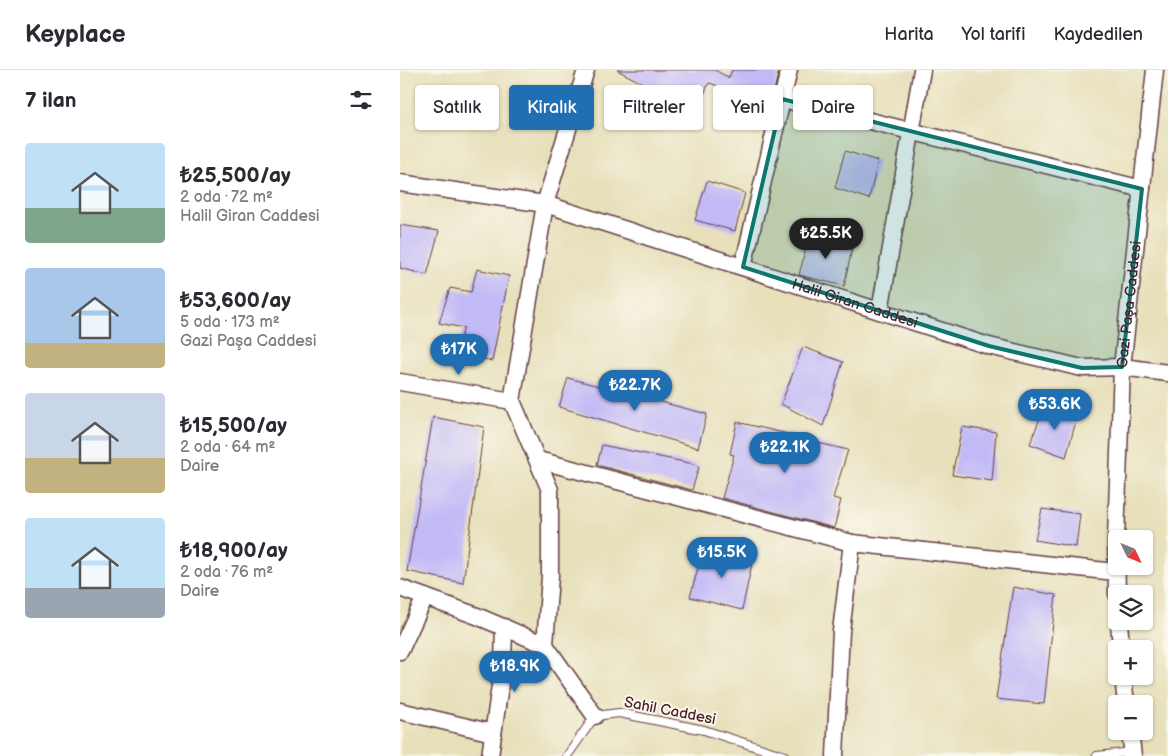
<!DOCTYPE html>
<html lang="tr">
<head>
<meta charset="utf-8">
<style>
  body { margin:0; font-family:"Balsamiq Sans",sans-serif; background:#f2f2f3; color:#2b2b33; height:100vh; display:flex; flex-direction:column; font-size:19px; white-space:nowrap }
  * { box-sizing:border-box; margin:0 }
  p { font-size:16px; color:#7c7c81 }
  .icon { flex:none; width:28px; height:28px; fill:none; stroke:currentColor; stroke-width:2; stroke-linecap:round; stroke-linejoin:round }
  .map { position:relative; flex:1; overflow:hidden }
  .sheet { display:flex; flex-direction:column; background:#fff; width:400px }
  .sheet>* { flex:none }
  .guide { position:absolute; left:15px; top:15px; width:475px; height:45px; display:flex; gap:10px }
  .needle { width:32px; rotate:133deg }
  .fabs { position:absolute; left:708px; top:460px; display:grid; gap:10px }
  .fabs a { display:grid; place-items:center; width:45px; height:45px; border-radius:5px; background:#fff; box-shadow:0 1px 4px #0004; font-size:25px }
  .price { position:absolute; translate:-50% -42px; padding:0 11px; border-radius:18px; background:#1f6fb2; color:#fff; font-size:16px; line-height:32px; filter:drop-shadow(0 1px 2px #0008) }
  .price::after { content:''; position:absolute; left:50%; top:30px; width:15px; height:11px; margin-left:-8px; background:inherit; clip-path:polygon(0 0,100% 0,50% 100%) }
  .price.on { background:#222; color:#fff }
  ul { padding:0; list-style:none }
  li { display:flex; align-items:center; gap:15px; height:125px; padding:0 25px }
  li span { display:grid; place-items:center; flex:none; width:140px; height:100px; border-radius:5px; color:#555 }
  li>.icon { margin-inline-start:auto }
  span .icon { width:60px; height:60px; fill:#fffc; stroke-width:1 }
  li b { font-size:21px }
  h2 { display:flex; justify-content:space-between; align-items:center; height:60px; padding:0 25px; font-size:21px }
  .tag { padding:0 18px; border-radius:5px; background:#fff; box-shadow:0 1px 4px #0004; font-size:18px; line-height:45px }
  .tag.on { background:#1f6fb2; color:#fff }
  header { display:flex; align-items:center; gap:30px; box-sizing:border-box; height:70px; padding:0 25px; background:#fff; border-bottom:1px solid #e1e1e2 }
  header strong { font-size:24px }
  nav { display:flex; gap:28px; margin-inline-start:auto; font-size:18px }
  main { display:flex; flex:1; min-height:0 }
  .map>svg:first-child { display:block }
</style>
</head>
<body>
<header>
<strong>Keyplace</strong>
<nav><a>Harita</a><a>Yol tarifi</a><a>Kaydedilen</a></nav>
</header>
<main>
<section class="sheet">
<h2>7 ilan<svg class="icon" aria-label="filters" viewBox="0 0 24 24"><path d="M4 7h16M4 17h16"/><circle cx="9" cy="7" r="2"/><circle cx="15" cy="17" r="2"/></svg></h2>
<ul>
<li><span style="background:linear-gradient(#bfe0f5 65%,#7fa58c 0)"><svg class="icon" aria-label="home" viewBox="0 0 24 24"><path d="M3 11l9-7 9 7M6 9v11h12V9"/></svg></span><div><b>₺25,500/ay</b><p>2 oda · 72 m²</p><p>Halil Giran Caddesi</p></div></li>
<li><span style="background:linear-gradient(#a9c7e8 75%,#c2b280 0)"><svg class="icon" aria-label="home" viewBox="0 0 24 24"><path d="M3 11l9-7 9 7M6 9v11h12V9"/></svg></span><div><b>₺53,600/ay</b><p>5 oda · 173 m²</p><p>Gazi Paşa Caddesi</p></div></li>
<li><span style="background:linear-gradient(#c9d6e8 65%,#c2b280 0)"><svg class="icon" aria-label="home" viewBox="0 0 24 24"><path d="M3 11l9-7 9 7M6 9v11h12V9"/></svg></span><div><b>₺15,500/ay</b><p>2 oda · 64 m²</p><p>Daire</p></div></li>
<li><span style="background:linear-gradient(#bfe0f5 70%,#9aa5b1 0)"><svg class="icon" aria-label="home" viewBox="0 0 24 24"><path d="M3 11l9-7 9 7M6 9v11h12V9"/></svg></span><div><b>₺18,900/ay</b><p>2 oda · 76 m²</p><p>Daire</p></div></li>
</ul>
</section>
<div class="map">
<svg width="768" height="686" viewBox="0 0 768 686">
  <rect width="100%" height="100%" fill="#fbf7ec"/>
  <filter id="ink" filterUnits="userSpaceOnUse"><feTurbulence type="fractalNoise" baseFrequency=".02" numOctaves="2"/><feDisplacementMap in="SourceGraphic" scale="10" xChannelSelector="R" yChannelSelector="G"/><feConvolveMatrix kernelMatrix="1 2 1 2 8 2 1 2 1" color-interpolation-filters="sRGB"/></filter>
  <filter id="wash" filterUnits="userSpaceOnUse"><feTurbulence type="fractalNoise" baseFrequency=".0096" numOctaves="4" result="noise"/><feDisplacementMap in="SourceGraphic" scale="20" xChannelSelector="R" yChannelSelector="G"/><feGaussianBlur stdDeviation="1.12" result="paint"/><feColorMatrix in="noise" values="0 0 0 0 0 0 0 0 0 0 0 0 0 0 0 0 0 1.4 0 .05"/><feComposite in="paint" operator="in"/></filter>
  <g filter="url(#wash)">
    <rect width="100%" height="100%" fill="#e7e0bb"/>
    <g id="blocks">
      <!-- building -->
      <g fill="#c2baf6">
        <polygon points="217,0 315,0 329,8 332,0 379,0 371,33 309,13 296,41"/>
        <polygon points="445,81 478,91 469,129 435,118"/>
        <polygon points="307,111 345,123 335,161 295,150"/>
        <polygon points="0,155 39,161 27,205 0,198"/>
        <polygon points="410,163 453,174 444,216 399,205"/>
        <polygon points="77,199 109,206 92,291 56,281 64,258 39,253 50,218 71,222"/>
        <polygon points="403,277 443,292 423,356 381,334"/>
        <polygon points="168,308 307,344 298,378 159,337"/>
        <polygon points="644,337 678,344 666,387 630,374"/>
        <polygon points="33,347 84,357 63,513 7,501"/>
        <polygon points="337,352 418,371 418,373 448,380 433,428 441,430 434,458 322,428 334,385 330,384"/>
        <polygon points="562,357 596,362 592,411 552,405"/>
        <polygon points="202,375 294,394 299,397 292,420 197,395"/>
        <polygon points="642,439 680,444 676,477 635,470"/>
        <polygon points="304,477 353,489 342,540 290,527"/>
        <polygon points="613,517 656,525 644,634 596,629"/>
      </g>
    </g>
  </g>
  <g filter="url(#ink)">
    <use href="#blocks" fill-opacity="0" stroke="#623c41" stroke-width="1"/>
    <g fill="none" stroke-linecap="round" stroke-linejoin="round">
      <!-- service casing -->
      <g stroke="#623c41" stroke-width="10">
        <g id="service">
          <polyline points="167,686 195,646 219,643 304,660 385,686"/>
          <polyline points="697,686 733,682"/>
        </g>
      </g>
      <!-- minor casing -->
      <g stroke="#623c41" stroke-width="19">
        <g id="minor">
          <polyline points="382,29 742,119"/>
          <path id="s1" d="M0,113L145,134L589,276L682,298L722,297L768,303"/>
          <polyline points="343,197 389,0"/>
          <polyline points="480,241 522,0"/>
          <polyline points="0,312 112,331"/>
          <polyline points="138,390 452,473 715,502"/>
          <path id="s2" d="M716,469L722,297L755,0"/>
          <polyline points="716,473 717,524"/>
          <polyline points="0,518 77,546 145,575 195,646"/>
          <polyline points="719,551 721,579"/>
          <polyline points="145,575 150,506 150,420 112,331 145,134 186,0"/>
          <polyline points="0,581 25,527"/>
          <polyline points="723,606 726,634"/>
          <polyline points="0,641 93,663"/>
          <polyline points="730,661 733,686"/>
          <polyline points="90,686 103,594 104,557"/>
          <polyline points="435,686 441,561 452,473"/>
        </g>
      </g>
      <!-- service -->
      <use href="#service" stroke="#fff" stroke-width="8"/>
      <!-- minor -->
      <use href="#minor" stroke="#fff" stroke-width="16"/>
    </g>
  </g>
  <!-- marked area -->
  <path fill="#0f766e" fill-opacity="0.2" stroke="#0f766e" stroke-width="4" stroke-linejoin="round" d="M382,29L742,119L722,297L682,298L589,276L343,197Z"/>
  <g text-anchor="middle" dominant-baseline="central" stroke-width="4" stroke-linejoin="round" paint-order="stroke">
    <!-- street labels -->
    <g font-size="15" fill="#4a1f2b" stroke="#fbf7ec">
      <text stroke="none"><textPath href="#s1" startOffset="472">Halil Giran Caddesi</textPath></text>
      <text stroke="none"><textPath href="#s2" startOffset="235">Gazi Paşa Caddesi</textPath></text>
      <text transform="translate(270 641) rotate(11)">Sahil Caddesi</text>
    </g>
  </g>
</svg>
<div class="fabs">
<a><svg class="needle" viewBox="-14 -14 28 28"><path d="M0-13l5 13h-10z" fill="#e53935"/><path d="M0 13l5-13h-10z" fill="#7c7c81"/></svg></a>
<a><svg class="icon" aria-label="layers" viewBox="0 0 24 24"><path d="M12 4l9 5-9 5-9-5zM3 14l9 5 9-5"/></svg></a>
<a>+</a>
<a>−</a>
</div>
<b class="price on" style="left:426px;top:190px">₺25.5K</b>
<b class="price" style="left:59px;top:306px">₺17K</b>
<b class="price" style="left:235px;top:342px">₺22.7K</b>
<b class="price" style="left:655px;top:361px">₺53.6K</b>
<b class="price" style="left:385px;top:404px">₺22.1K</b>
<b class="price" style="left:322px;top:509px">₺15.5K</b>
<b class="price" style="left:115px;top:623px">₺18.9K</b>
<div class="guide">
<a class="tag">Satılık</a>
<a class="tag on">Kiralık</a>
<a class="tag">Filtreler</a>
<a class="tag">Yeni</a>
<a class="tag">Daire</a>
</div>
</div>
</main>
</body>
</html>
